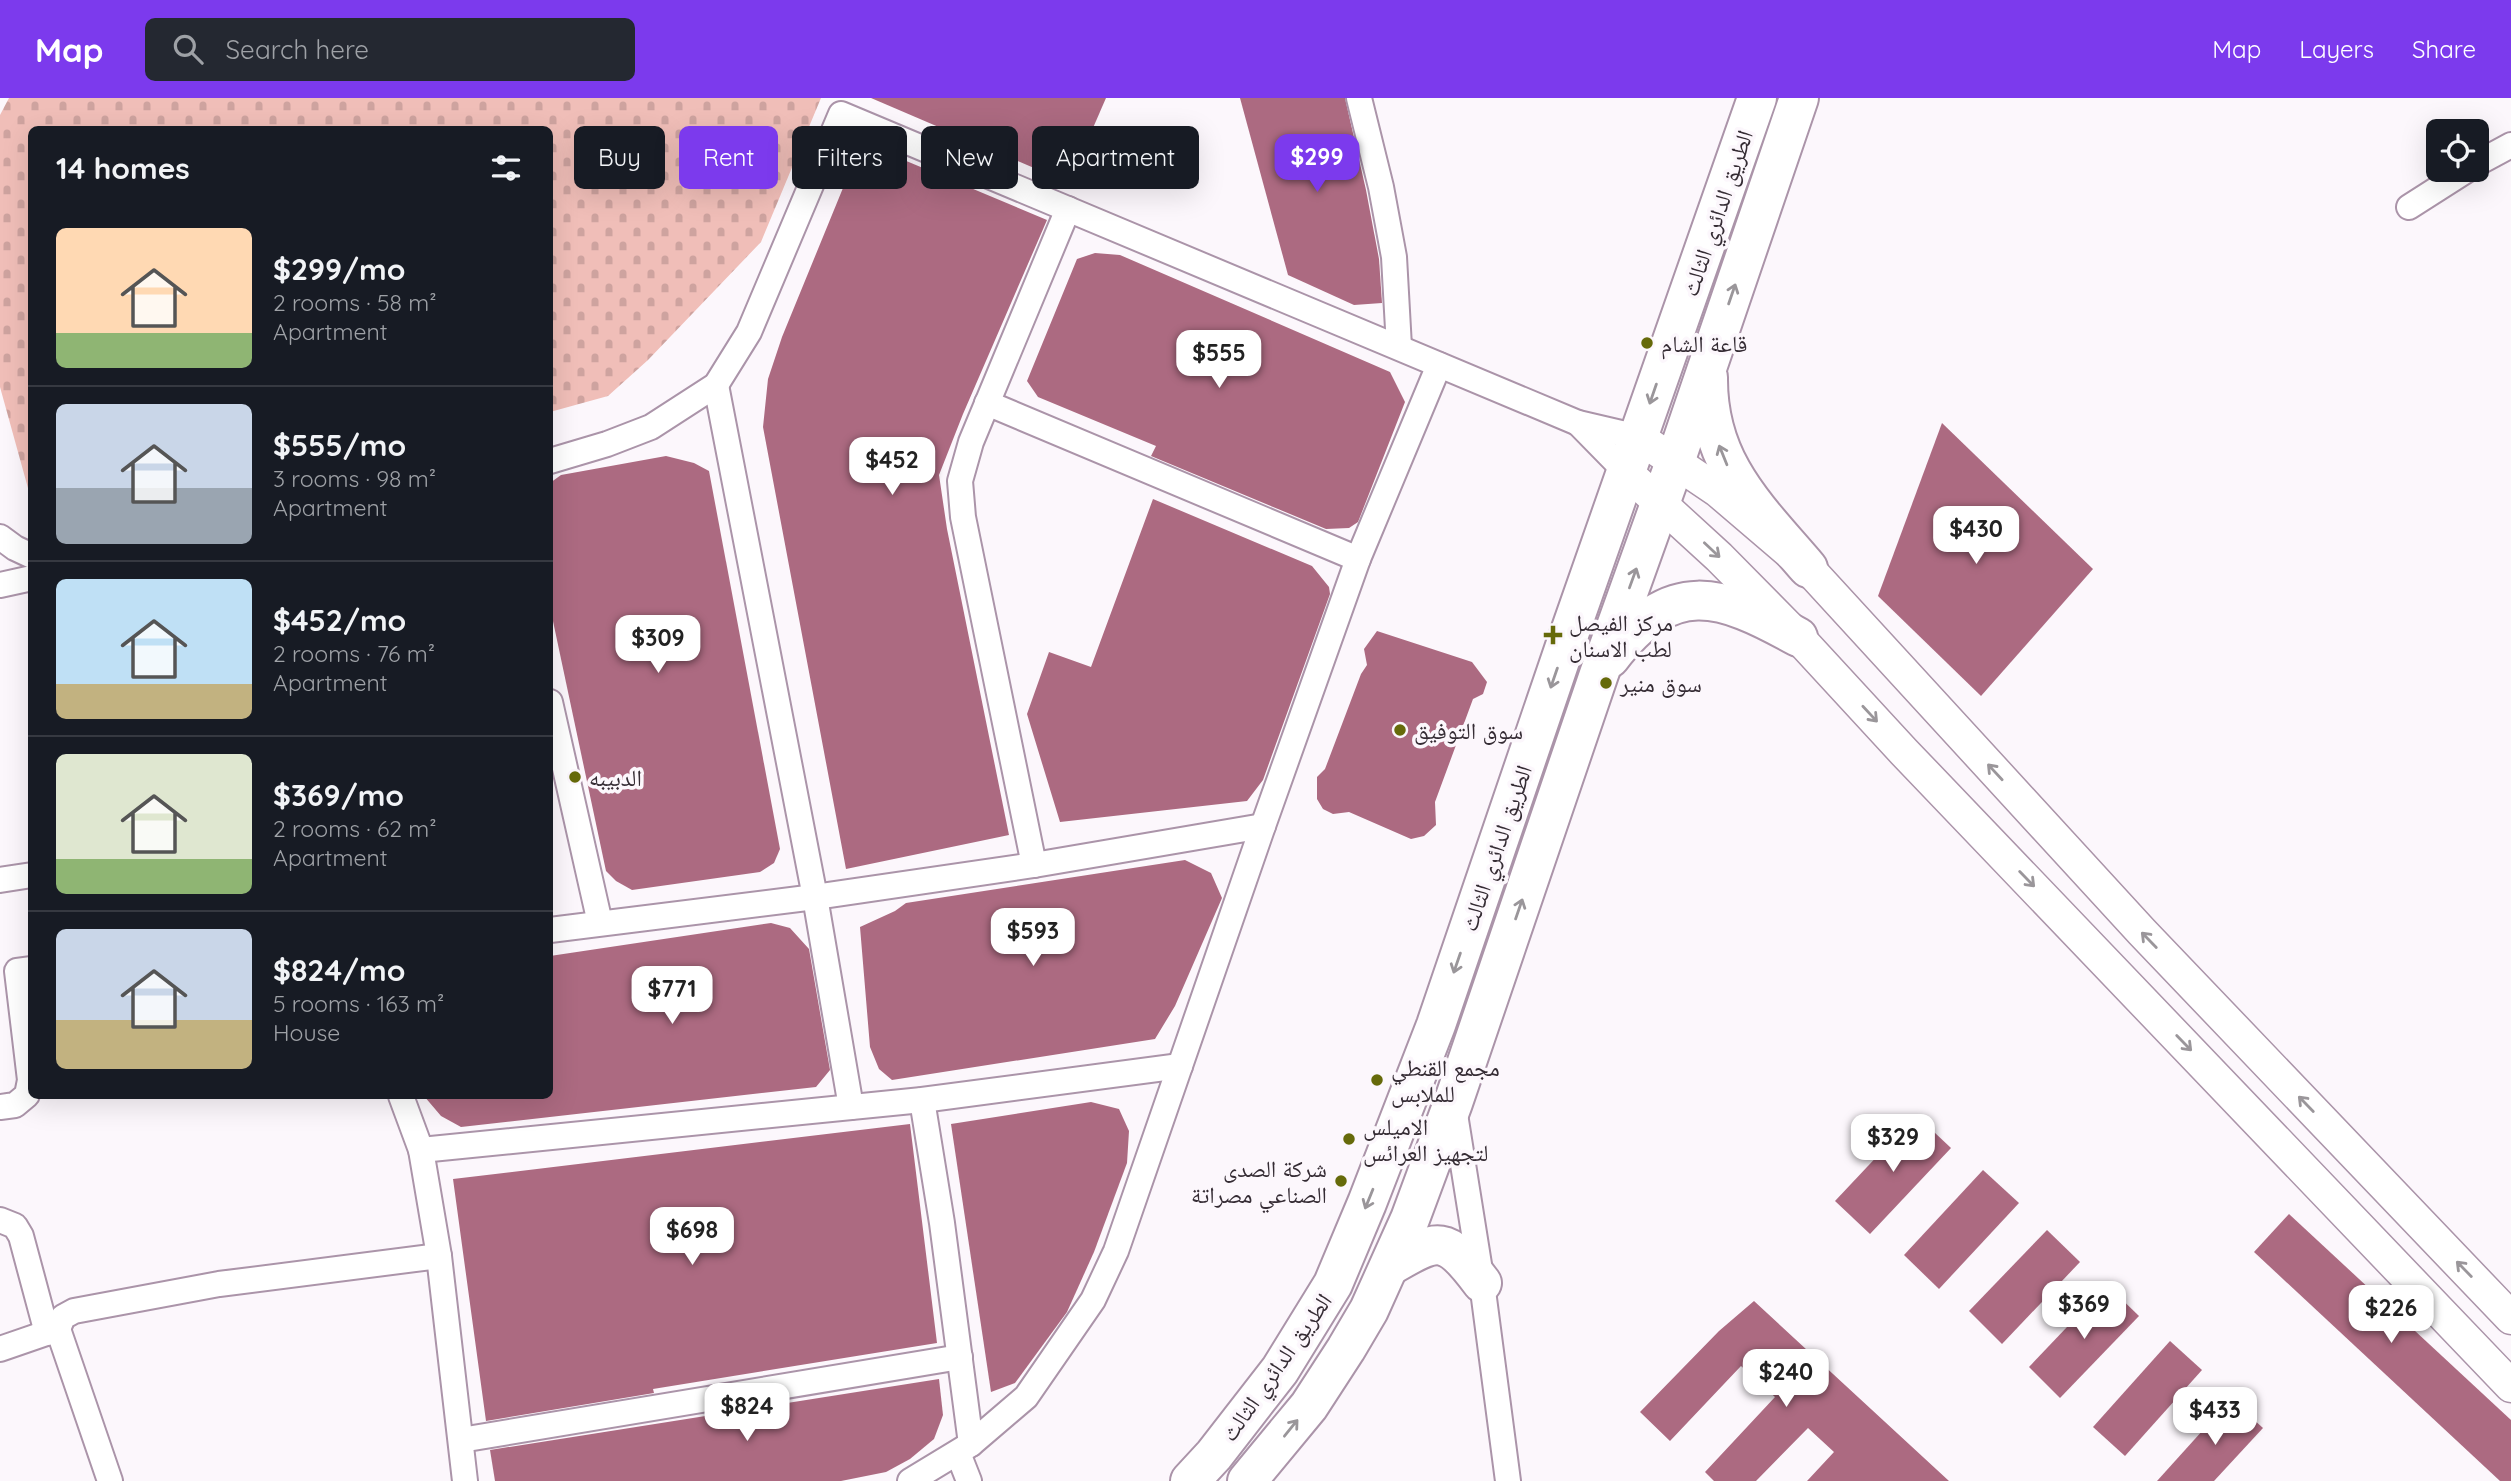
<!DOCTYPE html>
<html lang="en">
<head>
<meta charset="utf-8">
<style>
  body { margin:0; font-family:Quicksand,"Noto Naskh Arabic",sans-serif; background:#242831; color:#f1f3f6; height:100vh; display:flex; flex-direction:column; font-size:26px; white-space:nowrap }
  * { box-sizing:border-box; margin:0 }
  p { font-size:23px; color:#9ea1a6 }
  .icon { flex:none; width:38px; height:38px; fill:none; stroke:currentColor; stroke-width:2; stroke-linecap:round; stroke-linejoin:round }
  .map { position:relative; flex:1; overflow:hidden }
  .drawer { position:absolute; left:28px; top:28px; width:525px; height:973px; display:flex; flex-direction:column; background:#171b24; border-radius:10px; box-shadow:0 7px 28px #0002 }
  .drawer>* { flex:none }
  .banner { position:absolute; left:574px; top:28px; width:665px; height:63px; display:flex; gap:14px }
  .fabs { position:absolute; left:2426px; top:21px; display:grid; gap:14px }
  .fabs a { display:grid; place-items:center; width:63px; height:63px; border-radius:10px; background:#171b24; box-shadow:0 7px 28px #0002; font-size:35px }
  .price { position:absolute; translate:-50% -60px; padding:0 16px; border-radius:14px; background:#fff; color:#222; font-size:23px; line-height:46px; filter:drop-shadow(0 2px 4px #0008) }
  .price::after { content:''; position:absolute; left:50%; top:42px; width:21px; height:16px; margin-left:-10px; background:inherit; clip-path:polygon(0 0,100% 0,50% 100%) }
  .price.selected { background:#7c3aed; color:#fff }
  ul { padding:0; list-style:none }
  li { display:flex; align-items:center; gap:21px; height:175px; padding:0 28px }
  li+li { border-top:2px solid #363941 }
  li span { display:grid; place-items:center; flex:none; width:196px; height:140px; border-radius:10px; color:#555 }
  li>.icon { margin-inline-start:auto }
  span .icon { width:84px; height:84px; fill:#fffc; stroke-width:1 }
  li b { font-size:30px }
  h2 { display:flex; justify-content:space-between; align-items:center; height:84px; padding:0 28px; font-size:30px }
  .tag { padding:0 24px; border-radius:10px; background:#171b24; box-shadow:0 7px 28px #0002; font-size:24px; line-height:63px }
  .tag.selected { background:#7c3aed; color:#fff }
  header { display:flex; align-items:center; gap:42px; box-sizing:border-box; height:98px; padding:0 35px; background:#7c3aed; color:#fff }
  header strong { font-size:33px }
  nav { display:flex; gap:38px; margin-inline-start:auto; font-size:24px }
  .search { width:490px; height:63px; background:#242831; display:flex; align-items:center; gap:18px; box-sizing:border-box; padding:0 24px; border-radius:10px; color:#9ea1a6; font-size:26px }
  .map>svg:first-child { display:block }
</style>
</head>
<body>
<header>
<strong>Map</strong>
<div class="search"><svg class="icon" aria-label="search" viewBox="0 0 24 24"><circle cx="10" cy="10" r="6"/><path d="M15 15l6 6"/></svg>Search here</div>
<nav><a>Map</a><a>Layers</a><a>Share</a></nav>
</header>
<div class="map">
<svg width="2511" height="1383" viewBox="0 0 2511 1383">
  <defs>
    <pattern id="cemetery-stones" width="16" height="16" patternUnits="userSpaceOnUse" patternTransform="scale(1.75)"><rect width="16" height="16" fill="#f0beb8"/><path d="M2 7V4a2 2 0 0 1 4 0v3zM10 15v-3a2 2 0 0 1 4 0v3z" fill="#cea39f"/></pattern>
  </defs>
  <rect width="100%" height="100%" fill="#fcf7fc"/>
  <!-- cemetery -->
  <polygon fill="url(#cemetery-stones)" points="9,0 821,0 761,144 648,262 608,298 550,314 550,32 32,32 31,401 0,289 0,17"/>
  <!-- building -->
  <g fill="#ac6a81">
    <polygon points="871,0 1106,0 1069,85"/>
    <polygon points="1240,0 1345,0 1366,92 1379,161 1382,205 1354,207 1288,177"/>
    <polygon points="892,57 1047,122 963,316 939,377 947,431 1009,737 846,771 763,329 768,281 782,239 852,68 872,59"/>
    <polygon points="1095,155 1120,157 1390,274 1405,304 1358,424 1349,430 1326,431 1151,358 1156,348 1038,299 1027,283 1077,161"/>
    <polygon points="1942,325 2093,471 1981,598 1878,498"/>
    <polygon points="666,358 694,365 709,373 780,751 774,765 760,774 632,792 616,783 606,773 550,509 550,385 561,377"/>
    <polygon points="1153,401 1312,468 1329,489 1330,496 1263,682 1247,703 1060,724 1027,616 1049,554 1091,569"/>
    <polygon points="1377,533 1472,564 1487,584 1483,596 1473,601 1435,704 1436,727 1424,738 1411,741 1349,714 1333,716 1323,711 1317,701 1317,679 1325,671 1361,576 1367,567 1364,551"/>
    <polygon points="1185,762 1211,775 1222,800 1175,908 1155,941 892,982 879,971 870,949 860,829 895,813 906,805"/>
    <polygon points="771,825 790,830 809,851 830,972 816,989 461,1029 441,1018 424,998 550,998 550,858"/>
    <polygon points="1091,1004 1119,1011 1129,1033 1127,1065 1094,1154 1067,1214 1015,1285 991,1294 951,1026"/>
    <polygon points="1916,1017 1951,1050 1870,1136 1835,1103"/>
    <polygon points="910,1026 937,1245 653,1291 654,1295 486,1323 453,1081"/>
    <polygon points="1983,1072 2019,1105 1939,1191 1904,1157"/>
    <polygon points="2289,1116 2511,1322 2511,1383 2500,1383 2254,1154"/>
    <polygon points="2047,1132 2080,1164 2002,1246 1969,1213"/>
    <polygon points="2107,1187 2139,1218 2060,1300 2029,1269"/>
    <polygon points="1754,1203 1949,1383 1807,1383 1834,1354 1808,1330 1756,1383 1714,1383 1705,1374 1775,1299 1741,1268 1670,1343 1640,1314 1719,1233"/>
    <polygon points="2170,1243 2202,1272 2125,1358 2093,1329"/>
    <polygon points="939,1281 943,1317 934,1341 910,1361 886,1374 841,1383 495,1383 490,1352"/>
    <polygon points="2231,1301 2263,1330 2214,1383 2157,1383"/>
  </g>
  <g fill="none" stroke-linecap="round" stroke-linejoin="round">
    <!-- minor casing -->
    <g stroke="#ab94a9" stroke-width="28">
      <g id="minor">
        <polyline points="1359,0 1381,89 1394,159 1399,249"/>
        <polyline points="2476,66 2511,47"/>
        <polyline points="2409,109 2467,72"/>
        <polyline points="716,287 815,799 851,1009"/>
        <polyline points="987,305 1358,461"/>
        <polyline points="1578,325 1625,373"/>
        <polyline points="550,363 607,346 651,329 716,287 749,234 841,16 1578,325 1638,339"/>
        <polyline points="0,439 15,450 32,458"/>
        <polyline points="0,487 32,480"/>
        <polyline points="550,604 600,825"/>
        <polyline points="1034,767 963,419 960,383 971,344 1068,111"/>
        <polyline points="0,782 32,777"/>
        <polyline points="550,832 815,799 1034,767 1263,728"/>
        <polyline points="401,998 421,1052 439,1158 465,1383"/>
        <polyline points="922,1002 942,1125 971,1346"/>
        <polyline points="0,1009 15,1007 27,997 30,982 17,873 32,871"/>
        <polyline points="1454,1010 1482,1185 1508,1383"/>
        <polyline points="421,1052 922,1002 1180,968"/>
        <polyline points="0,1122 15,1128 21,1138 47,1235"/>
        <polyline points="58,1231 110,1383"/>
        <polyline points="0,1251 58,1231 63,1219 74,1213 219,1186 439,1158"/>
        <polyline points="461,1342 960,1259"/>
        <polyline points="958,1355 969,1383"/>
        <polyline points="910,1383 971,1346 1026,1299 1093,1202 1116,1153 1263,728 1358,461 1439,267"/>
      </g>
    </g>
    <!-- tertiary casing -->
    <g stroke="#ab94a9" stroke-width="35">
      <g id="tertiary">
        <polyline points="1638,339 1718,393 1808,470 2142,834 2511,1220"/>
        <polyline points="1625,373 1719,459 1798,539 1904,654 2511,1288"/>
      </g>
    </g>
    <!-- primary casing -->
    <g stroke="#ab94a9" stroke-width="42">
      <g id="primary">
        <path d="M1708,279C1707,365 1756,409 1808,470"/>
        <path d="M1610,560C1672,479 1719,495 1798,539"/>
        <path d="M1390,1168C1439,1139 1446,1137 1482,1185"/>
        <polyline points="1190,1383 1214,1357 1280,1272 1333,1186 1367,1105 1436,927 1565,548 1757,0"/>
        <polyline points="1247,1383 1309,1308 1346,1251 1369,1212 1410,1121 1453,1005 1599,576 1675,364 1799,0"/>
      </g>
    </g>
    <!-- minor -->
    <use href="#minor" stroke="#fff" stroke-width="24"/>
    <!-- tertiary -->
    <use href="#tertiary" stroke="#fff" stroke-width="32"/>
    <!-- primary -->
    <use href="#primary" stroke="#fff" stroke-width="38"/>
  </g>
  <!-- one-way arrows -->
  <defs><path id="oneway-shaft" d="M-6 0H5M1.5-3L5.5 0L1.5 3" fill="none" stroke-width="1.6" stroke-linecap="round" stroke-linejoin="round" transform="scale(1.75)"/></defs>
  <g stroke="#9a969a">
    <use href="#oneway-shaft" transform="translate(1732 196) rotate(-71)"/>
    <use href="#oneway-shaft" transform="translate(1653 296) rotate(109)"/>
    <use href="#oneway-shaft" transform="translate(1723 357) rotate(-112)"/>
    <use href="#oneway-shaft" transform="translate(1712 452) rotate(43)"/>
    <use href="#oneway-shaft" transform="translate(1633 480) rotate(-70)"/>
    <use href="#oneway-shaft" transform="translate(1554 580) rotate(109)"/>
    <use href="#oneway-shaft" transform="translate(1870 616) rotate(47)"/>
    <use href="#oneway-shaft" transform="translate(1995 674) rotate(-133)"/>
    <use href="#oneway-shaft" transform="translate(2027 781) rotate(46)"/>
    <use href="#oneway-shaft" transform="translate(1519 811) rotate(-71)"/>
    <use href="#oneway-shaft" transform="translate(2149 842) rotate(-134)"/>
    <use href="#oneway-shaft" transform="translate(1457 865) rotate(109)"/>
    <use href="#oneway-shaft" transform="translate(2184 945) rotate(46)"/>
    <use href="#oneway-shaft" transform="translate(2306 1006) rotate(-134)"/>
    <use href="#oneway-shaft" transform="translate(1369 1101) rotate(112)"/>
    <use href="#oneway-shaft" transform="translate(2464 1171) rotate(-134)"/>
    <use href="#oneway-shaft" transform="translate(1291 1330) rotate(-51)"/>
  </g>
  <!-- markers -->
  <g fill="#666a0a" stroke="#fcf7fc" stroke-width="2.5">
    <circle cx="1647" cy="245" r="7"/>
    <path d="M1549.5 526.5h7v7h7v7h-7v7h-7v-7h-7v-7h7z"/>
    <circle cx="1606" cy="585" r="7"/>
    <circle cx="1400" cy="632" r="7"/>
    <circle cx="575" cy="679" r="7"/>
    <circle cx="1377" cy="982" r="7"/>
    <circle cx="1349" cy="1041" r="7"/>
    <circle cx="1341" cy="1083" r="7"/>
  </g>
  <g text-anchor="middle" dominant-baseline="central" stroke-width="7" stroke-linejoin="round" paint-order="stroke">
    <!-- street labels -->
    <g font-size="23" fill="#352c34" stroke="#fcf7fc">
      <text transform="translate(1717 115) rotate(-71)">الطريق الدائري الثالث</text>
      <text transform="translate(1496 750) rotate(-71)">الطريق الدائري الثالث</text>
      <text transform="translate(1276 1269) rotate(-55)">الطريق الدائري الثالث</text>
    </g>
    <!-- poi labels -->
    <g font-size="23" fill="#352c34" stroke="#fcf7fc" text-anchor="start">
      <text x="1661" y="245">قاعة الشام</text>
      <text x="1569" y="524">مركز الفيصل<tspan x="1569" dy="26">لطب الاسنان</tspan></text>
      <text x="1620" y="585">سوق منير</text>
      <text x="1414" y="632">سوق التوفيق</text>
      <text x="589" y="679">الدبيبه</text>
      <text x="1391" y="969">مجمع القنطي<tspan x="1391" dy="26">للملابس</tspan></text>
      <text x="1363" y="1028">الاميلس<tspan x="1363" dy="26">لتجهيز العرائس</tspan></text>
      <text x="1327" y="1070" text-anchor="end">شركة الصدى<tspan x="1327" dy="26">الصناعي مصراتة</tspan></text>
    </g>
  </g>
</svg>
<div class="fabs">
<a><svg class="icon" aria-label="locate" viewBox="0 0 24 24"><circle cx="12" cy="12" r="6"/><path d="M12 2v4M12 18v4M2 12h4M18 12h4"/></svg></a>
</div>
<b class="price selected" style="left:1317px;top:96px">$299</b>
<b class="price" style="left:1219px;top:292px">$555</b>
<b class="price" style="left:892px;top:399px">$452</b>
<b class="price" style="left:1976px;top:468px">$430</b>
<b class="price" style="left:658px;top:577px">$309</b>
<b class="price" style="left:1033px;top:870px">$593</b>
<b class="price" style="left:672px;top:928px">$771</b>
<b class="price" style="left:1893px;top:1076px">$329</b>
<b class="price" style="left:692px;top:1169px">$698</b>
<b class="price" style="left:2084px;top:1243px">$369</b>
<b class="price" style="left:2391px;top:1247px">$226</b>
<b class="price" style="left:1786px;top:1311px">$240</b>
<b class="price" style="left:747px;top:1345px">$824</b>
<b class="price" style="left:2215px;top:1349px">$433</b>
<div class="banner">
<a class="tag">Buy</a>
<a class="tag selected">Rent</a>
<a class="tag">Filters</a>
<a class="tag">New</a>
<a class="tag">Apartment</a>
</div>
<section class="drawer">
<h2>14 homes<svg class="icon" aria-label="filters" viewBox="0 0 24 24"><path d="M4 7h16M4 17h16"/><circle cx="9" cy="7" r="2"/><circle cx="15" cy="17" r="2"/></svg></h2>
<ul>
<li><span style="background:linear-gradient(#ffd9b3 75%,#8fb573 0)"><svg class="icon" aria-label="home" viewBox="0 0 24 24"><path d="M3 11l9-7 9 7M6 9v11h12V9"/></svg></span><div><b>$299/mo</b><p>2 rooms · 58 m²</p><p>Apartment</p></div></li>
<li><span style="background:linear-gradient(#c9d6e8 60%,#9aa5b1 0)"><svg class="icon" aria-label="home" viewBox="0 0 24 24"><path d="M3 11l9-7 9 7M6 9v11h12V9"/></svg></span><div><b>$555/mo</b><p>3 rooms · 98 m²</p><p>Apartment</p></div></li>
<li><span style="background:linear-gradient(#bfe0f5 75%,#c2b280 0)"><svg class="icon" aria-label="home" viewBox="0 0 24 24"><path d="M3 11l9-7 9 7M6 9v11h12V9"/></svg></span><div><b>$452/mo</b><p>2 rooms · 76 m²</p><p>Apartment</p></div></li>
<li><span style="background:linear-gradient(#dfe7d0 75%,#8fb573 0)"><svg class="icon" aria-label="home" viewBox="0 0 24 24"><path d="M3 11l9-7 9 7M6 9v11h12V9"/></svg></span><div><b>$369/mo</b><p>2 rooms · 62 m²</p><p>Apartment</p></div></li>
<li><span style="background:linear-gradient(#c9d6e8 65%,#c2b280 0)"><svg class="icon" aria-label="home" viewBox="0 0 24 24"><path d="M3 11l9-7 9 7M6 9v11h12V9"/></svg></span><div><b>$824/mo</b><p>5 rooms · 163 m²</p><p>House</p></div></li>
</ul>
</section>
</div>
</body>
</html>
